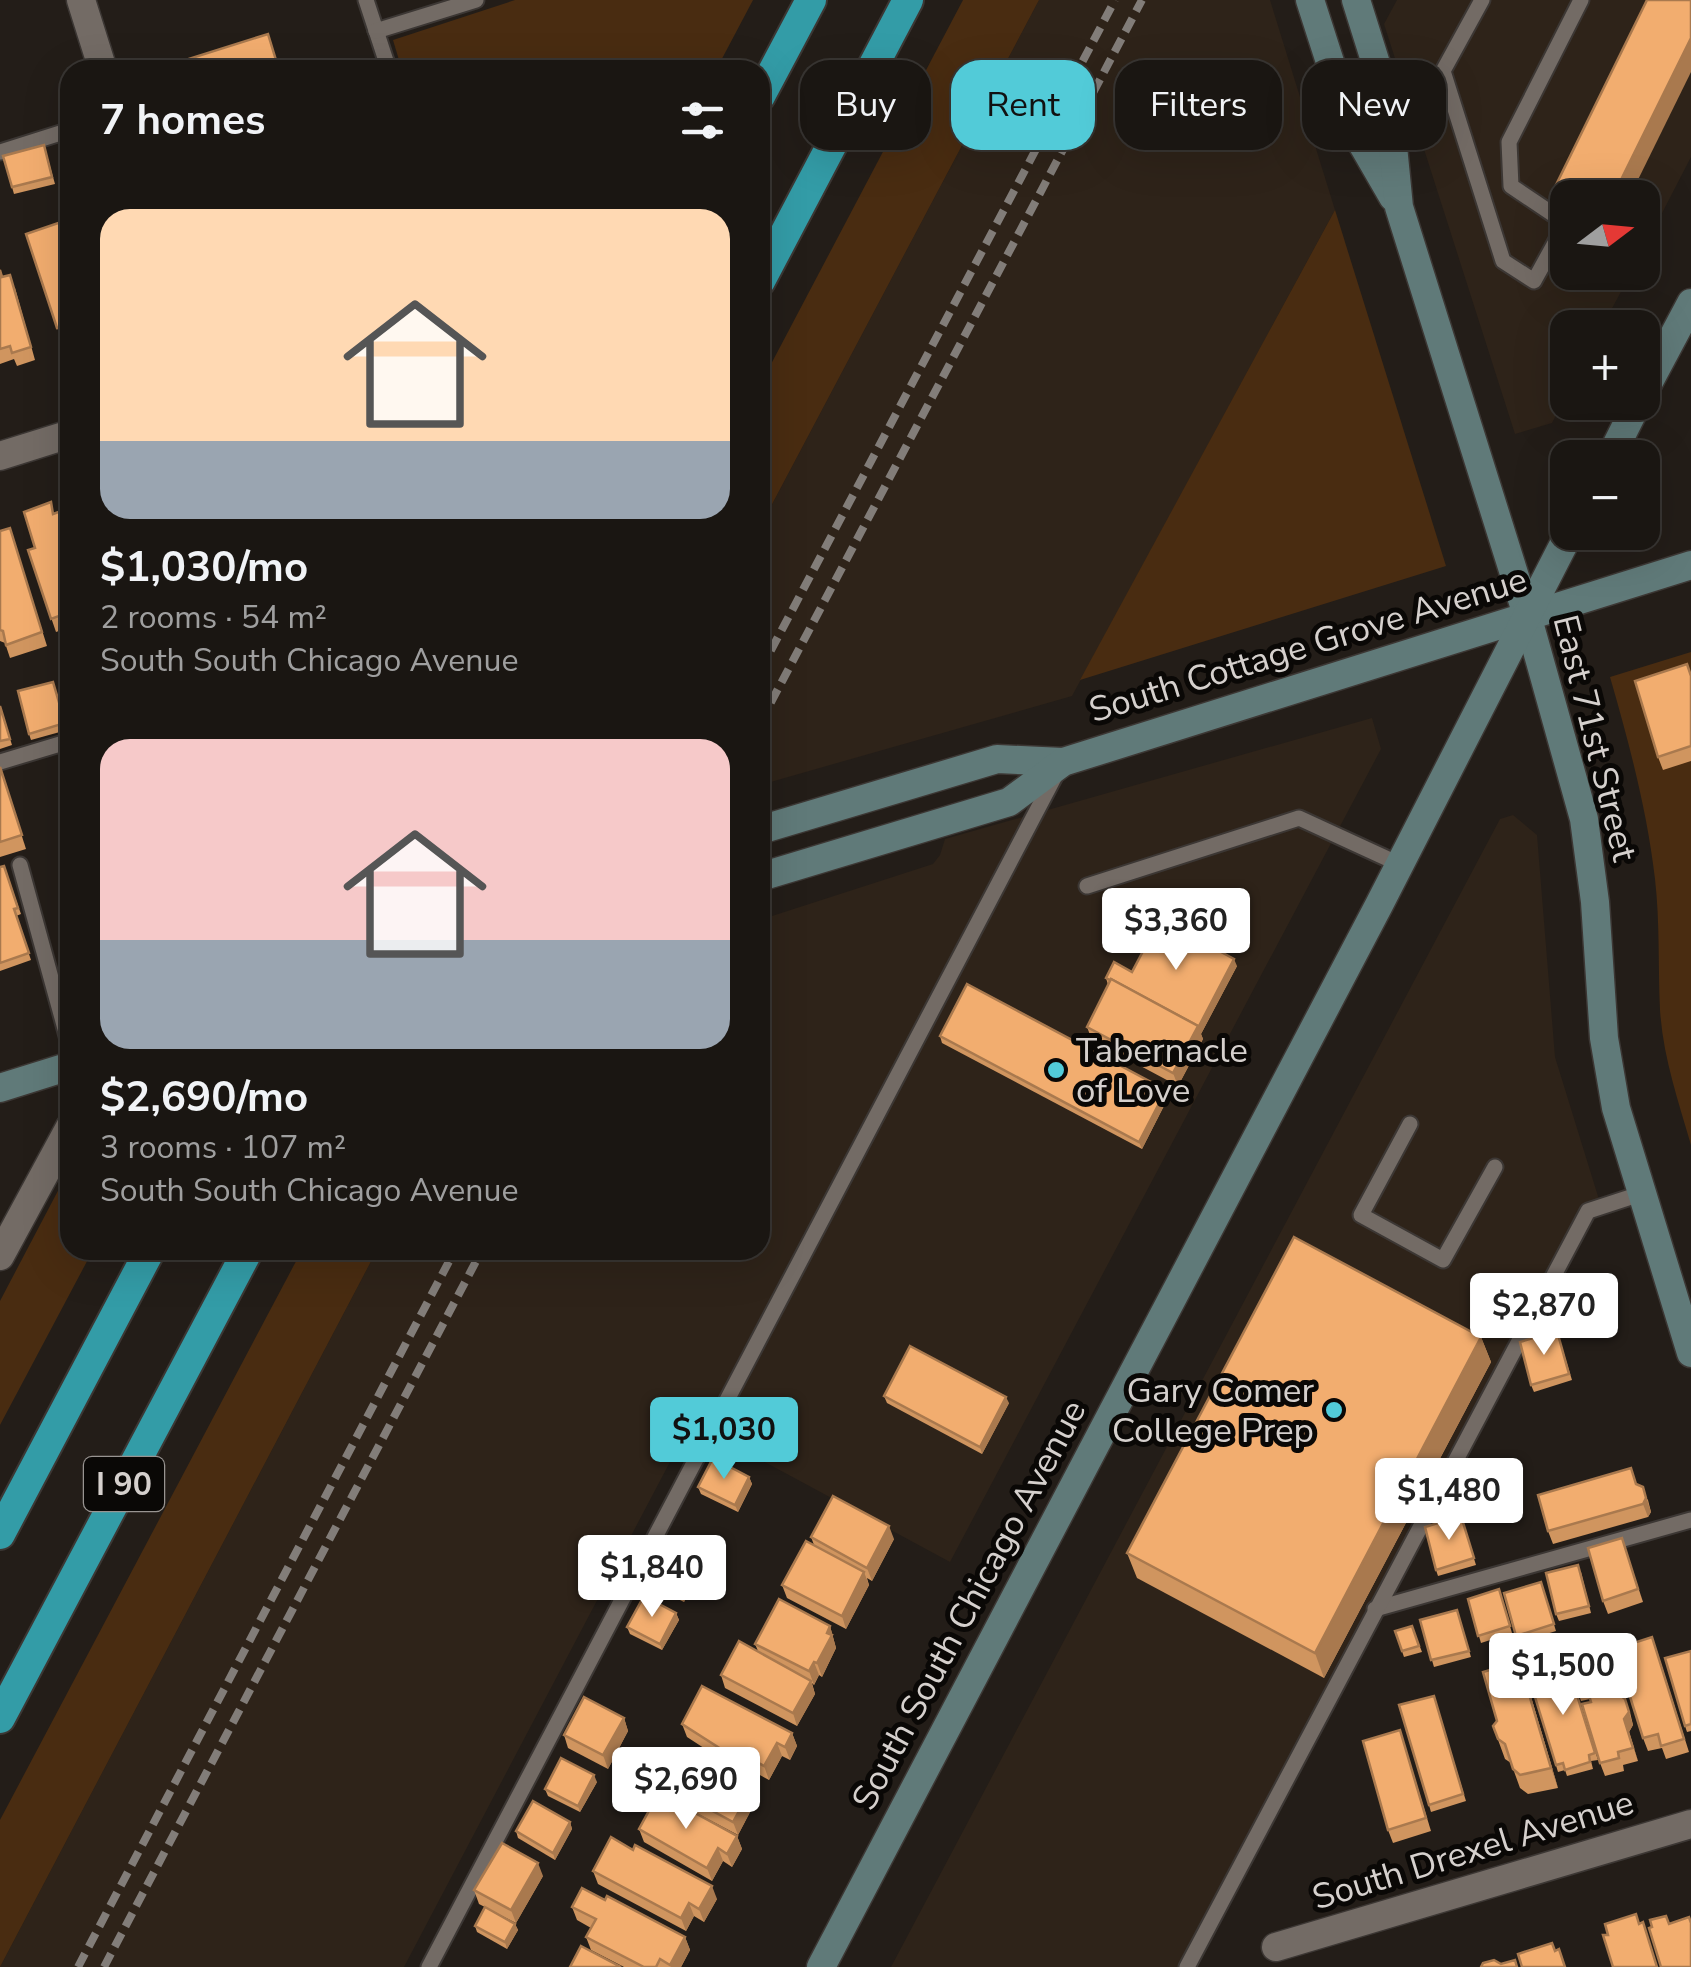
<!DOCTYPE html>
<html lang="en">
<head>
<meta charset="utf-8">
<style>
  body { margin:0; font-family:"Nunito Sans",sans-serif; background:#231f1b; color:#f1f3f6; height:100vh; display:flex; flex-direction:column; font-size:38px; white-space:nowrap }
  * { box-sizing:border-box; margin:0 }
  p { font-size:32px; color:#9f9f9f }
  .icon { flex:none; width:55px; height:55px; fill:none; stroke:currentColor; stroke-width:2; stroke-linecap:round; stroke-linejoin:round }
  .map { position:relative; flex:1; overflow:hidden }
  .details { position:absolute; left:60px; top:60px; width:710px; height:1200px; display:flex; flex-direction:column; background:#1a1612; border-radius:30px; box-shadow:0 10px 40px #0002,0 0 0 2px #383532 }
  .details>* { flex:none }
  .top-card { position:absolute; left:800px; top:60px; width:740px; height:90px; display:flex; gap:20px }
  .needle { width:65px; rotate:74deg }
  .controls { position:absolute; left:1550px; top:180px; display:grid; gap:20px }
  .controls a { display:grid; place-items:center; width:110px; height:110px; border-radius:20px; background:#1a1612; box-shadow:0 10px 40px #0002,0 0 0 2px #383532; font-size:50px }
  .price { position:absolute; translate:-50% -85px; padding:0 22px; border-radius:10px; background:#fff; color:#222; font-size:32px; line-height:65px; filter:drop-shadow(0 2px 5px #0008) }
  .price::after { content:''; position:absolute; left:50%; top:60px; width:30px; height:22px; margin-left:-15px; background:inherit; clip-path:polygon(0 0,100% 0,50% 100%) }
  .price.active { background:#52cbd8; color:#111 }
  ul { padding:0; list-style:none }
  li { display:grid; align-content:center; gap:20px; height:530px; padding:0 40px }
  li span { display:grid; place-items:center; height:310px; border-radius:30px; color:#555 }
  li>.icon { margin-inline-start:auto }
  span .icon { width:180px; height:180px; fill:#fffc; stroke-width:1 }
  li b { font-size:42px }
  h2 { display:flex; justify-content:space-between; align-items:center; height:120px; padding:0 40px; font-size:42px }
  .tag { padding:0 35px; border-radius:30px; background:#1a1612; box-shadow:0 10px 40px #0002,0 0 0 2px #383532; font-size:35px; line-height:90px }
  .tag.active { background:#52cbd8; color:#111 }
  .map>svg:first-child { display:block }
</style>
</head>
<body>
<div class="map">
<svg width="1691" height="1967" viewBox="0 0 1691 1967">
  <rect width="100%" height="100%" fill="#231d18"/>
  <!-- built -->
  <g fill="#2e2319">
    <polygon points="1039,0 1270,0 1335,210 1072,696 760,785 760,527"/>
    <polygon points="1397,0 1691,0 1691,157 1643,250 1642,198 1568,198 1568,272 1631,273 1602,327 1568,328 1567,393 1552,423 1515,434 1384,24"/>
    <polygon points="1372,718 1381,749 950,1562 691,1422 404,1967 0,1967 377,1250 760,1250 760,920 933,864 940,855 945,839"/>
    <polygon points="1513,815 1537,835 1555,1057 1601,1206 1588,1211 1187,1967 891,1967 1500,819"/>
  </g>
  <!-- green -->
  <g fill="#492c11">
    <polygon points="515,0 753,0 716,70 402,70 393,40"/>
    <polygon points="963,0 1039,0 760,527 760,385"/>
    <polygon points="1335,210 1446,566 1080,680"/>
    <path d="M1691,652V1145C1678,1100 1663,1057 1660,1010C1658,966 1660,923 1655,879C1647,810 1629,743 1610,677Z"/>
    <polygon points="70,1168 70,1250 93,1250 0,1425 0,1301"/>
    <polygon points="302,1250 377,1250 0,1967 0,1820"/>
  </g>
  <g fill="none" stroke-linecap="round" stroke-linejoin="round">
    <!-- service casing -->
    <g stroke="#3c3734" stroke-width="19">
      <g id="service">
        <polyline points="366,0 389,70"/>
        <polyline points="1482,0 1443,71 1503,261 1534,281 1566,223 1511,186 1509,142 1581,0"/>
        <polyline points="376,31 476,0"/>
        <polyline points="0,152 70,130"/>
        <polyline points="0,762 70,741"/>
        <polyline points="20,865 70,1047"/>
        <polyline points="1087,886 1299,818 1399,864"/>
        <polyline points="1410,1124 1361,1215 1443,1260 1495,1167"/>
        <polyline points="1375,1609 1691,1520"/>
        <polyline points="429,1967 1055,776"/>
        <polyline points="1187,1967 1588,1211 1643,1193"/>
      </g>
    </g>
    <!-- minor casing -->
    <g stroke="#3c3734" stroke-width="31">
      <g id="minor">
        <polyline points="81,0 103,70"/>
        <polyline points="0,456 70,434"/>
        <polyline points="0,1256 70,1127"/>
        <polyline points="1276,1947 1691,1824"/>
      </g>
    </g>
    <!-- secondary casing -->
    <g stroke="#3c3734" stroke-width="31">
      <g id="secondary">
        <polyline points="1310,0 1349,121 1393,197"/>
        <polyline points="1356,0 1389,105 1399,207 1527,615 1584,819 1595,902 1604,1038 1616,1108 1691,1353"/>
        <polyline points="1642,395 1691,303"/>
        <polyline points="1610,458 1638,402"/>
        <polyline points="760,830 997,759 1063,762"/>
        <polyline points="760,877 1009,802 1063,762 1691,565"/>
        <polyline points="0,1088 70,1066"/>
        <polyline points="821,1967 1379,905 1570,532"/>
      </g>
    </g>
    <!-- motorway casing -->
    <g stroke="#3c3734" stroke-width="34">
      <g id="motorway">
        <polyline points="760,96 811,0"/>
        <polyline points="760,281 908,0"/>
        <polyline points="0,1534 150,1250"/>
        <polyline points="0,1718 248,1250"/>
      </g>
    </g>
    <!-- service -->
    <use href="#service" stroke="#736b65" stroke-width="15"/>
    <!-- minor -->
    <use href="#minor" stroke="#736b65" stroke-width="28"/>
    <!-- secondary -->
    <use href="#secondary" stroke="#607a79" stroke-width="28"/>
    <!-- motorway -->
    <use href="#motorway" stroke="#339ca7" stroke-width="30"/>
    <!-- rail -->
    <g stroke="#827d79" stroke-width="8" stroke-dasharray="15 8" stroke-linecap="butt">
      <polyline points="760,671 1115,0"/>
      <polyline points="760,723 1142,0"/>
      <polyline points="78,1967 455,1250"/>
      <polyline points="104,1967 482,1250"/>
    </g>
  </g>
  <!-- wall -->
  <g fill="#d0955f">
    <polygon points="46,152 55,184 14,194 3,156"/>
    <polygon points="1555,187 1629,198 1568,198 1568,209 1562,206"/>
    <polygon points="70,219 70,339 62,342 26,234"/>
    <polygon points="0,269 3,277 15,288 35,360 17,366 14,359 0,364"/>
    <polygon points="55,513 70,518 70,627 56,632 28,550 35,548"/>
    <polygon points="10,528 47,646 10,658 5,643 0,641 0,531"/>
    <polygon points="1691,675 1691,761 1663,770 1658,757"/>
    <polygon points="53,682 67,730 31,740 29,734"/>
    <polygon points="0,706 12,745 0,749"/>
    <polygon points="0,767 26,849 0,857"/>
    <polygon points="4,866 21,914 16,916 31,960 0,971 0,867"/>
    <polygon points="1237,966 1201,1034 1203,1039 1178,1086 1092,1040 1087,1027 1108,985 1106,978 1132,972"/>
    <polygon points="940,1036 1166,1090 1169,1096 1142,1149 942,1043"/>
    <polygon points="1557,1331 1572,1380 1534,1392 1531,1385"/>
    <polygon points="1481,1337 1491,1362 1324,1678 1137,1578 1127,1553"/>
    <polygon points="884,1396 1009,1403 982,1454 887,1403"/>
    <polygon points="749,1477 752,1484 738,1512 701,1494 698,1487"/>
    <polygon points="1637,1484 1648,1500 1651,1512 1648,1517 1553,1544 1548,1531"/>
    <polygon points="1461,1516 1476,1565 1438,1576 1436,1570"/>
    <polygon points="811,1537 894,1539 872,1581 867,1578 869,1585 846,1629 787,1598 782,1585 814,1545"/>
    <polygon points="1622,1538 1643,1602 1608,1614 1603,1601"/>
    <polygon points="701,1571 684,1602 652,1586 650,1579"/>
    <polygon points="1581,1572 1591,1613 1559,1621 1556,1614"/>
    <polygon points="1541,1582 1556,1631 1518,1643 1516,1636"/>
    <polygon points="1499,1589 1512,1633 1481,1643 1468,1599"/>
    <polygon points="1457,1610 1471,1657 1434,1667 1420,1620"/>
    <polygon points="676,1613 679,1620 662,1650 630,1634 627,1627"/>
    <polygon points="830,1626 836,1648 822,1677 819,1675 814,1685 812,1683 815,1694 797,1726 725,1688 721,1675 758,1651 755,1644"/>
    <polygon points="1412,1626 1422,1652 1404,1657 1395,1631"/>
    <polygon points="1657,1651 1689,1752 1666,1759 1662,1748 1648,1751 1643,1738"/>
    <polygon points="1691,1651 1691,1731 1687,1732 1685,1726"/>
    <polygon points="1566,1655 1621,1696 1630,1712 1633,1725 1629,1732 1638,1761 1623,1765 1624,1771 1605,1776 1600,1763 1590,1699 1581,1701"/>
    <polygon points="1570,1673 1598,1760 1591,1761 1593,1769 1567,1776 1565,1770 1558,1772 1531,1684"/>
    <polygon points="1526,1680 1558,1788 1528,1794 1520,1788 1511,1763 1505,1759 1493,1726"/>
    <polygon points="1434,1696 1466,1801 1431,1812 1399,1705"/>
    <polygon points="624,1718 628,1731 608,1769 568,1748 564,1735"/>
    <polygon points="682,1724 792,1733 797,1746 790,1760 782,1756 769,1780 743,1766 736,1769 687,1737"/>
    <polygon points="1400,1730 1431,1831 1393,1843 1388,1830"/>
    <polygon points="690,1768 756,1780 760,1793 738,1835 670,1799 665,1785"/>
    <polygon points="597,1782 580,1812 548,1796 545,1789"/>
    <polygon points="570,1822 572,1829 555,1860 518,1838 516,1831"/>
    <polygon points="639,1829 737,1836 742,1849 732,1867 723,1861 712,1881 644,1842"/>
    <polygon points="593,1871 717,1899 704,1922 694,1916 686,1931 598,1884"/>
    <polygon points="543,1876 516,1923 479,1904 474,1890"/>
    <polygon points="605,1900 685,1937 690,1950 681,1967 624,1967 591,1950 586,1937 591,1928 577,1920 572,1907"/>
    <polygon points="515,1924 518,1930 507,1949 477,1932 475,1926"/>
  </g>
  <!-- shaded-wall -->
  <g fill="#a9794e">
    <polygon points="1691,38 1691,72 1629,198 1612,198"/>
    <polygon points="1234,959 1237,966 1201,1034 1203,1039 1178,1086 1173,1073"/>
    <polygon points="1166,1090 1169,1096 1142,1149 1139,1142"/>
    <polygon points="1481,1337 1491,1362 1324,1678 1315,1653"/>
    <polygon points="1006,1397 1009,1403 982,1454 980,1447"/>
    <polygon points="749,1477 752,1484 738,1512 735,1505"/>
    <polygon points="1643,1487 1651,1512 1648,1517 1643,1504"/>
    <polygon points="889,1526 894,1539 872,1581 867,1568"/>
    <polygon points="698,1565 701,1571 684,1602 682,1595"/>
    <polygon points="864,1572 869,1585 846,1629 842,1616"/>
    <polygon points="676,1613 679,1620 662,1650 660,1644"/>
    <polygon points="830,1626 836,1648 822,1677 817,1663"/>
    <polygon points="1519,1661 1526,1680 1558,1788 1551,1768"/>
    <polygon points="814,1662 819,1675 814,1685 809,1671"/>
    <polygon points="811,1681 815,1694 797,1726 793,1713"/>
    <polygon points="1625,1699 1633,1725 1629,1732 1638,1761 1624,1719"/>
    <polygon points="624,1718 628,1731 608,1769 603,1755"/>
    <polygon points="792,1733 797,1746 790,1760 785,1747"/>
    <polygon points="777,1743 782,1756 769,1780 764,1766"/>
    <polygon points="594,1775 597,1782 580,1812 578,1806"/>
    <polygon points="756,1780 760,1793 738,1835 733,1822"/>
    <polygon points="570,1822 572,1829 555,1860 553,1853"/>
    <polygon points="737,1836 742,1849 732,1867 727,1854"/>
    <polygon points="718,1848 723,1861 712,1881 707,1868"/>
    <polygon points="538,1863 543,1876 516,1923 511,1910"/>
    <polygon points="712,1886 717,1899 704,1922 699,1909"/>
    <polygon points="689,1903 694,1916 686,1931 681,1918"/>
    <polygon points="515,1924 518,1930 507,1949 505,1942"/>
    <polygon points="685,1937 690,1950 681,1967 671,1967 670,1965"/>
  </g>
  <!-- building -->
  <g fill="#f2ad6f" stroke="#a9794e" stroke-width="2.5">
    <polygon points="1647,0 1691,0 1691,38 1612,198 1577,198 1555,187"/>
    <polygon points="268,34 279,70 182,70 179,62"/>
    <polygon points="44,145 52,177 12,187 3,156"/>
    <polygon points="70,219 70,325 57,328 26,234"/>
    <polygon points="0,270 2,277 10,275 31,347 12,353 10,346 0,349"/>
    <polygon points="51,502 53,514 67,509 70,519 70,612 51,619 28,550 35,548 24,512"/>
    <polygon points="10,528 42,632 6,645 3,631 0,630 0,531"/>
    <polygon points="1687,664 1691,676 1691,746 1658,757 1635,681"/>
    <polygon points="70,678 70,694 66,679"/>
    <polygon points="53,682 65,723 29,734 18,691"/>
    <polygon points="0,706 10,739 0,741"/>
    <polygon points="0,767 22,835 0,842"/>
    <polygon points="4,866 18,908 14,909 29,953 0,963 0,867"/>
    <polygon points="1160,919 1234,959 1198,1028 1198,1026 1111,979 1110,980 1106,978 1114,962 1132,972"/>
    <polygon points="1111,979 1198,1026 1173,1073 1087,1027"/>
    <polygon points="967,984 1166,1090 1139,1142 940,1036"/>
    <polygon points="1294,1237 1481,1337 1315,1653 1127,1553"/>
    <polygon points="1557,1331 1569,1374 1531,1385 1520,1342"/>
    <polygon points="910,1346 1006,1397 980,1447 884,1396"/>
    <polygon points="713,1458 749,1477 735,1505 698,1487"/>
    <polygon points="1631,1468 1636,1484 1643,1487 1646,1498 1643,1504 1548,1531 1538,1495"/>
    <polygon points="833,1496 889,1526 867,1568 811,1537"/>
    <polygon points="1461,1516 1474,1558 1436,1570 1425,1527"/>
    <polygon points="1622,1538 1638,1589 1603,1601 1588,1548"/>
    <polygon points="806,1541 864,1572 842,1616 782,1585"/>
    <polygon points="666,1548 698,1565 682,1595 650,1579"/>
    <polygon points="1578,1565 1589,1606 1556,1614 1546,1573"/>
    <polygon points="1541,1582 1554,1624 1516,1636 1504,1593"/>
    <polygon points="1499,1589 1510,1626 1478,1636 1468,1599"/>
    <polygon points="644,1596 676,1613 660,1644 627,1627"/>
    <polygon points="779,1599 830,1626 827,1633 832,1635 817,1663 814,1662 809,1671 755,1644"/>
    <polygon points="1457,1610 1469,1651 1431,1660 1420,1620"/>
    <polygon points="1412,1626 1419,1646 1402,1651 1395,1631"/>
    <polygon points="1652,1637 1684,1739 1661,1746 1658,1734 1643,1738 1615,1649"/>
    <polygon points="739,1641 811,1681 793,1713 721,1675"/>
    <polygon points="1604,1644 1620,1695 1625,1699 1629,1712 1624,1719 1633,1748 1618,1752 1619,1758 1600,1763 1582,1704 1591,1702 1586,1685 1576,1688 1566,1655"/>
    <polygon points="1691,1651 1691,1724 1685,1726 1665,1658"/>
    <polygon points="1519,1661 1551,1768 1520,1775 1513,1769 1505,1744 1498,1739 1493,1726 1497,1721 1483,1672"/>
    <polygon points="1561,1662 1565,1674 1570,1673 1595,1753 1589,1755 1590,1762 1565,1770 1563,1763 1556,1765 1531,1684 1546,1681 1541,1669"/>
    <polygon points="702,1686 792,1733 785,1747 777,1743 764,1766 738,1752 732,1756 682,1724"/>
    <polygon points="1434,1696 1463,1794 1429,1805 1399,1705"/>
    <polygon points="584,1697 624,1718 603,1755 564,1735"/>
    <polygon points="1400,1730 1426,1818 1388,1830 1363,1741"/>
    <polygon points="700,1750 756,1780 733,1822 665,1785 679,1761 690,1768"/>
    <polygon points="561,1758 594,1775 578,1806 545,1789"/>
    <polygon points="657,1796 671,1804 673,1801 737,1836 727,1854 718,1848 707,1868 639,1829"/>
    <polygon points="533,1801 570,1822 553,1853 516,1831"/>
    <polygon points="611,1837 633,1850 635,1845 712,1886 699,1909 689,1903 681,1918 593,1871"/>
    <polygon points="502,1843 538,1863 511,1910 474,1890"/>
    <polygon points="582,1888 605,1900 607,1896 685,1937 670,1965 660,1959 656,1967 644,1967 586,1937 596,1919 572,1907"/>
    <polygon points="485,1907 515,1924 505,1942 475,1926"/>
    <polygon points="1636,1914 1639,1924 1643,1922 1657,1967 1613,1967 1603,1935 1608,1935 1605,1924"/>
    <polygon points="1666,1916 1669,1924 1689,1917 1691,1923 1691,1967 1661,1967 1649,1928 1652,1927 1650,1920"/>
    <polygon points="1552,1943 1555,1951 1559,1949 1565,1967 1522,1967 1518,1954"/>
    <polygon points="581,1946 621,1967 570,1967"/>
    <polygon points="1494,1960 1501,1964 1515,1960 1517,1967 1481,1967 1483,1963"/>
  </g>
  <!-- markers -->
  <g fill="#52cbd8" stroke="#0a0806" stroke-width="4">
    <circle cx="1056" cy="1070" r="10"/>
    <circle cx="1334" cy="1410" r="10"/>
  </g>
  <g text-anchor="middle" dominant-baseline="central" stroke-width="10" stroke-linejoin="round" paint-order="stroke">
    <!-- shield labels -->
    <rect fill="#0a0806" stroke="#989491" stroke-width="2.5" x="84" y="1457" width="80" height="54" rx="8"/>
    <g font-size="32" font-weight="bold" fill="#d5d0cd">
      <text x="124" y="1484">I 90</text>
    </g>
    <!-- street labels -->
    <g font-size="35" fill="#d5d0cd" stroke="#0a0806">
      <text transform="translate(1308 645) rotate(-17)">South Cottage Grove Avenue</text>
      <text transform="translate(1595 738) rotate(76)">East 71st Street</text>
      <text transform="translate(969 1605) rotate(-62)">South South Chicago Avenue</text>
      <text transform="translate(1473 1850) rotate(-17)">South Drexel Avenue</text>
    </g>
    <!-- poi labels -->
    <g font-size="35" fill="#d5d0cd" stroke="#0a0806" text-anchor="start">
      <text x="1076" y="1050">Tabernacle<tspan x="1076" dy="40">of Love</tspan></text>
      <text x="1314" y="1390" text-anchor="end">Gary Comer<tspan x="1314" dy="40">College Prep</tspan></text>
    </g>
  </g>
</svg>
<div class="controls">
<a><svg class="needle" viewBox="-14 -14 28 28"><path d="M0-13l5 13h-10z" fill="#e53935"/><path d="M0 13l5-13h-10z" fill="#9f9f9f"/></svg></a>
<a>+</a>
<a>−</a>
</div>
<b class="price" style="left:1176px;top:973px">$3,360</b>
<b class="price" style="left:1544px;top:1358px">$2,870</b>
<b class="price active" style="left:724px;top:1482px">$1,030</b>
<b class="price" style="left:1449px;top:1543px">$1,480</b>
<b class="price" style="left:652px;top:1620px">$1,840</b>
<b class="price" style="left:1563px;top:1718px">$1,500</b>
<b class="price" style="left:686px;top:1832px">$2,690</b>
<div class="top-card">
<a class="tag">Buy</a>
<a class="tag active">Rent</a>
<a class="tag">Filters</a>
<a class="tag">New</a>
</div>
<section class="details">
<h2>7 homes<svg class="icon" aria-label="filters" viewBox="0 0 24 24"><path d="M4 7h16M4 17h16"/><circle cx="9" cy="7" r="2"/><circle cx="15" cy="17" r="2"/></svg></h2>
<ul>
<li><span style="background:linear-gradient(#ffd9b3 75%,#9aa5b1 0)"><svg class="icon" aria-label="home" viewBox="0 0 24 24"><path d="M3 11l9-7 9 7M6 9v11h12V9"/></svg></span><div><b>$1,030/mo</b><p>2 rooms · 54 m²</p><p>South South Chicago Avenue</p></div></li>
<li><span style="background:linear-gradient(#f6c9c9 65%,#9aa5b1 0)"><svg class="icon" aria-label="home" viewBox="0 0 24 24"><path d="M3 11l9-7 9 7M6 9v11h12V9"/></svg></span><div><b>$2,690/mo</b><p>3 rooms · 107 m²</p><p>South South Chicago Avenue</p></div></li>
</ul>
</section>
</div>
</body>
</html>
